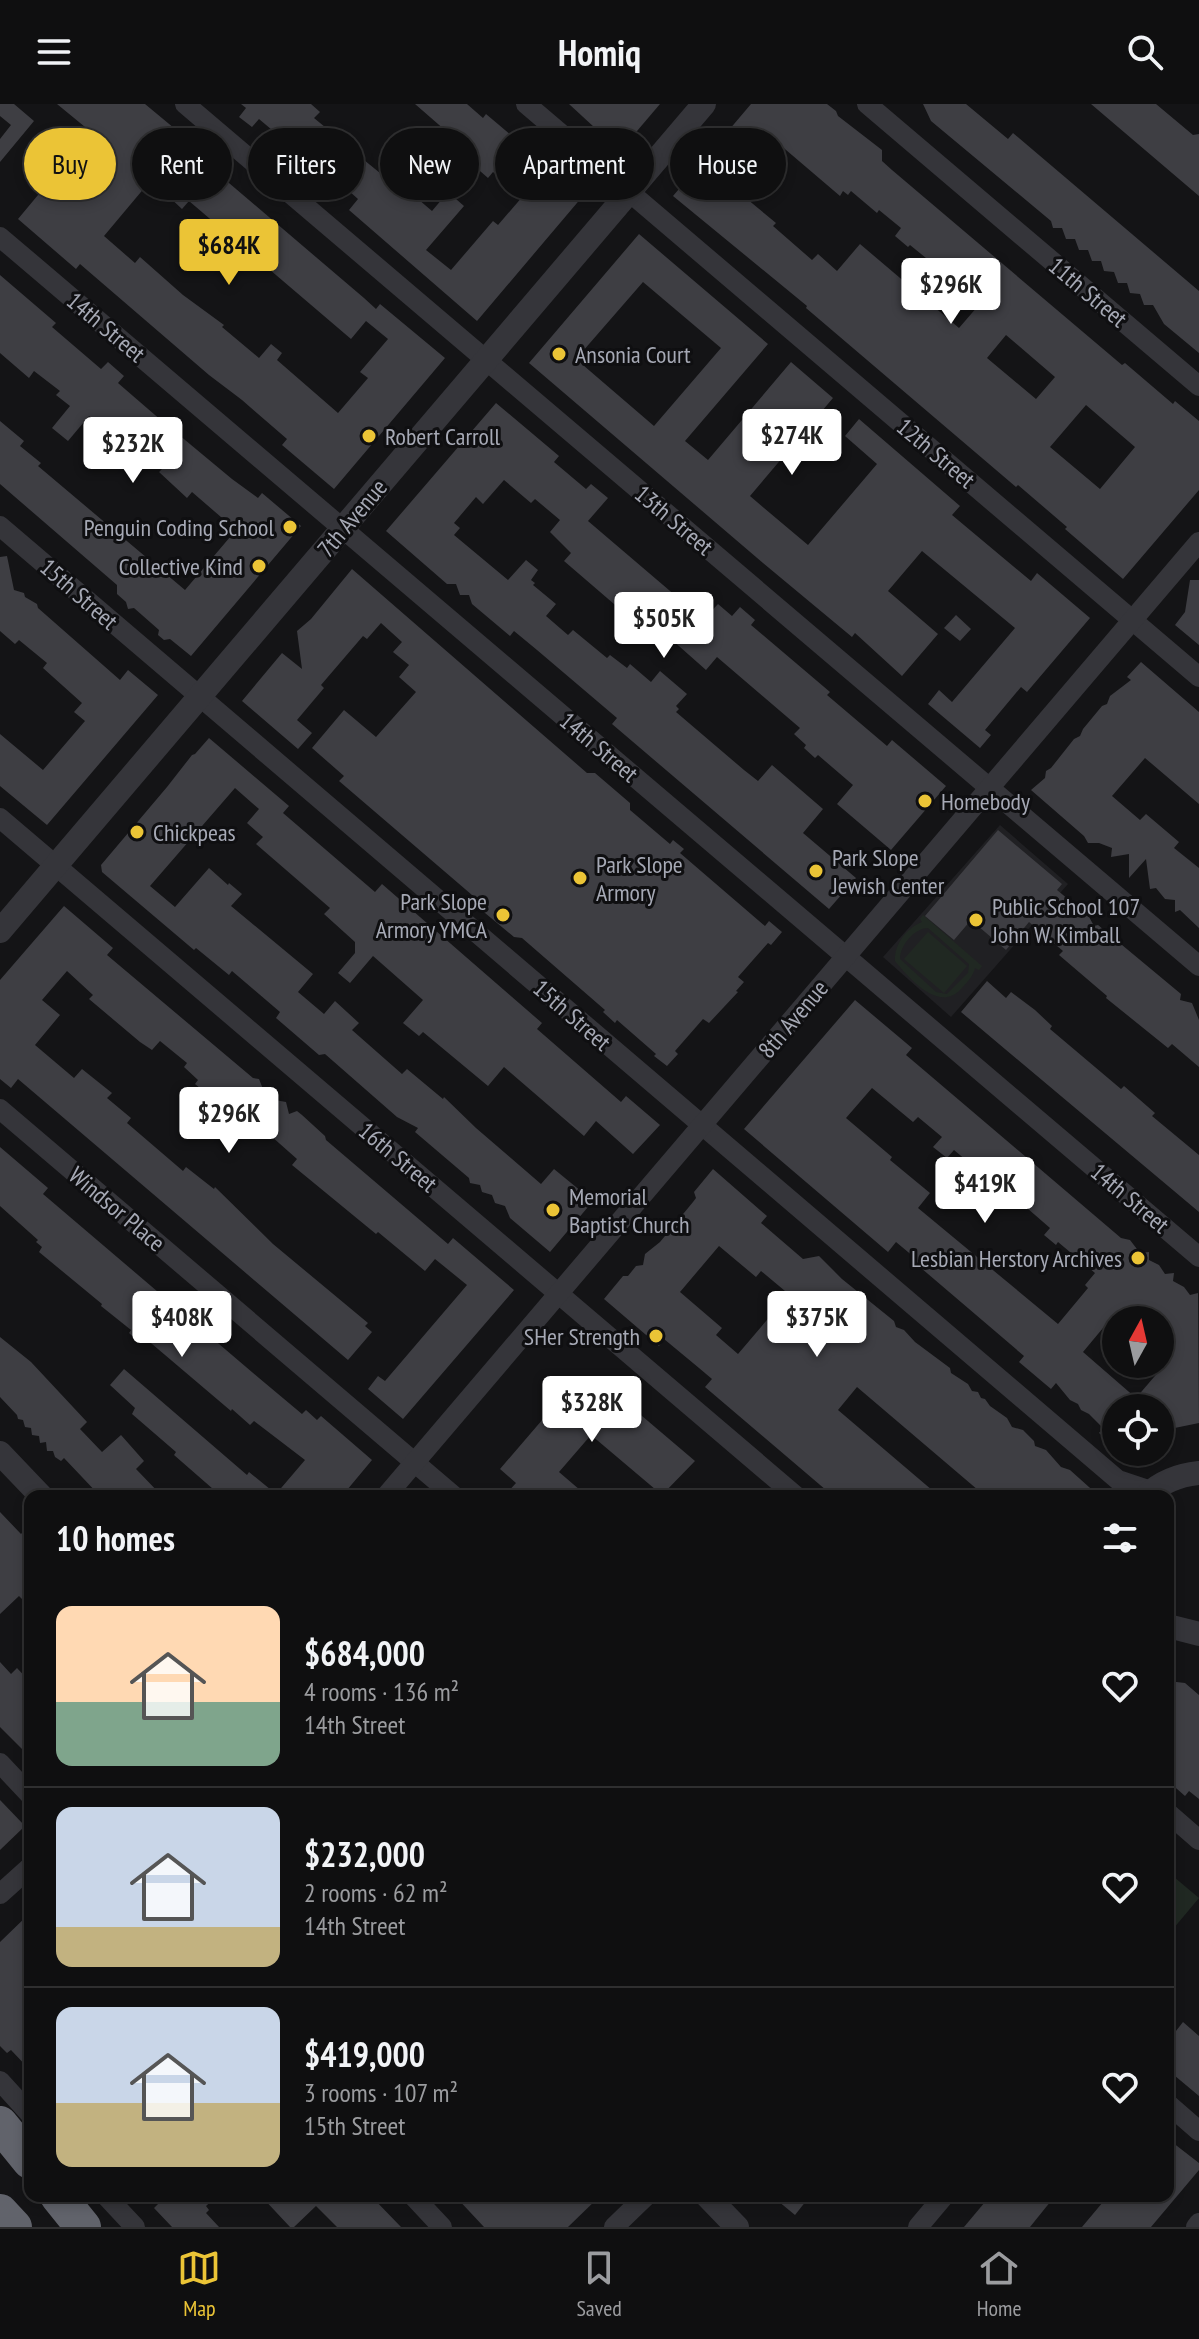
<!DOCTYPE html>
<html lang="en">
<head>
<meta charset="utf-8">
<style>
  body { margin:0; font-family:"PT Sans Narrow",sans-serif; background:#181819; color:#f1f3f6; height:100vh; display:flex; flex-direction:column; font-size:30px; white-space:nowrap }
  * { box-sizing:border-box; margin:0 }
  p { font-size:26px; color:#9b9c9f }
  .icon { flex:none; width:44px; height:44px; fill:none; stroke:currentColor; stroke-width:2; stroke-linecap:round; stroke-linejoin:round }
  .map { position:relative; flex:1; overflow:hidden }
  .sheet { position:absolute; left:24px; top:1386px; width:1150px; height:712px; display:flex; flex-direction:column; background:#0f0f10; border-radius:16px; box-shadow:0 4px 12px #0003,0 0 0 2px #2f2f30 }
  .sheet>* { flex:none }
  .guide { position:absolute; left:24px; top:24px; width:1152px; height:72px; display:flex; gap:16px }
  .needle { width:52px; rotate:8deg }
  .tools { position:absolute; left:1102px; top:1202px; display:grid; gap:16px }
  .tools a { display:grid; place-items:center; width:72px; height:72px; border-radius:50%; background:#0f0f10; box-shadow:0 4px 12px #0003,0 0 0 2px #2f2f30; font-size:40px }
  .price { position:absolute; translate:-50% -68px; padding:0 18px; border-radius:8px; background:#fff; color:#222; font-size:26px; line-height:52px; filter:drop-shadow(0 2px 4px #0008) }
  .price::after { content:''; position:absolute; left:50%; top:48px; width:24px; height:18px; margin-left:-12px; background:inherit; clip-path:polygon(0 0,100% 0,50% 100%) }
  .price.current { background:#ebc436; color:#111 }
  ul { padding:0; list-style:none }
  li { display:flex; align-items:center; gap:24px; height:200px; padding:0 32px }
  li+li { border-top:2px solid #2f2f30 }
  li span { display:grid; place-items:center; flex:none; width:224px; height:160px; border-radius:16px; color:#555 }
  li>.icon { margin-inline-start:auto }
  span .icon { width:96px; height:96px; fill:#fffc; stroke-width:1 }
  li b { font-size:34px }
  h2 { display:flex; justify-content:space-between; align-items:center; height:96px; padding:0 32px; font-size:34px }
  .tag { padding:0 28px; border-radius:36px; background:#0f0f10; box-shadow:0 4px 12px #0003,0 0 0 2px #2f2f30; font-size:28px; line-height:72px }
  .tag.current { background:#ebc436; color:#111 }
  header { display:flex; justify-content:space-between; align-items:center; height:104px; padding:0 32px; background:#0f0f10; font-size:36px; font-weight:600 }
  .tab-bar { display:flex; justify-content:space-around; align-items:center; height:112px; border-top:2px solid #2f2f30; background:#0f0f10; font-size:22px; color:#9b9c9f }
  .tab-bar a { display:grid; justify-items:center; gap:4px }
  .tab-bar .current { color:#ebc436 }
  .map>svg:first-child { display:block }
</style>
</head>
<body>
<header><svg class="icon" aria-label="menu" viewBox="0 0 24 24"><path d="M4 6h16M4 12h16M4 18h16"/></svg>Homiq<svg class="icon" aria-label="search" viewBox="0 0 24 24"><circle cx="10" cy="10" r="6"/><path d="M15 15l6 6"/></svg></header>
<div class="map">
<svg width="1199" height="2123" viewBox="0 0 1199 2123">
  <rect width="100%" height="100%" fill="#141416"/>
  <!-- built -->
  <polygon fill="#202023" points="1000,721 1068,780 951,913 883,853"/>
  <!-- green -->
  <g fill="#202822" fill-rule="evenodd">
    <path d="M923,811L982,862L979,866L975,864C973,873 967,878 961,885C939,909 910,875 895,857C894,840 907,824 922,818L920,815ZM928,824L969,860L968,869L947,890L936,888L900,855C900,841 915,824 928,824Z"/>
    <polygon points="928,828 967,862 944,889 904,855"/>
    <polygon points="1168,1768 1199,1794 1168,1831"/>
  </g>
  <!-- building -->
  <g fill="#3e3e43" fill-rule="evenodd">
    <polygon points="0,0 14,0 34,17 0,58 0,35 11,21 0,12"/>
    <path d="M57,0H145L186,34L182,39L364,194L376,205L380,200L445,254L334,385L282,341L287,335L242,296L209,271L80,160L76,165L18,115L73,49L67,44L85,23ZM151,76L182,105L189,97L351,235L366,217L388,235L360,268L368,274L338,309L277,256L282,249L271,240L259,254L222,223L224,221L183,191L140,153L135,159L104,132Z"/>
    <polygon points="241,0 311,0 320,8 314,14 331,28 311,52 294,38 291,42 259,15 252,23 239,13 246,4"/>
    <polygon points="415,0 467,0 483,14 486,10 519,38 525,30 588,86 477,217 349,106 358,95 332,72 353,47 380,69 383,65 432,107 448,88 464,102 426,146 451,166 493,117 498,121 523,92 493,68 488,74 472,60 474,57 458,43 461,40"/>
    <polygon points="569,0 660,0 620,47"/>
    <path d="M751,0H827L836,7L838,12L882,46V57L892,66L1122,261L1125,259L1173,300L1175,297L1199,317V386L1123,475L1065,425L1067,423L1018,381L1016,383L806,204L807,202L673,92ZM779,40L840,92L843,87L848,91L851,87L877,109L879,106L901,124L895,132L908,143L910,141L953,176L957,172L984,195L959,224L860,140L837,167L818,150L812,156L773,122L776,119L747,95L751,90L749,88L759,76L756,73L760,69L757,67ZM1006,231L1055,273L1036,295L987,254ZM1086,301L1135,343L1100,385L1050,343Z"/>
    <polygon points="923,0 966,0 1008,35 1013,29 1199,187 1199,249 1164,220 1153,201 1144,201 1140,190 1130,189 1127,179 1118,179 1114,168 1104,167 1101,157 1092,157 1088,146 1079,146 1075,135 1066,135 1062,124 1053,124 1051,117 931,17"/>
    <polygon points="1091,0 1156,0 1193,31 1199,30 1199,92"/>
    <path d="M639,130L768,240L685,337L708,356L791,258L833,294L750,392L764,404L808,441L877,360L845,332L859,315L960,402L952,411L1031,477L1037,469L1090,514L1027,588L1021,583L985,626L991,631L980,644L928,600L939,586L952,598L1015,524L922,447L888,487L938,530L902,572L855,529L852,533L763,459L529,259ZM643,178L721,244L654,322L576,255Z"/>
    <polygon points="0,171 56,219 52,223 101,265 108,258 124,272 118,279 155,311 232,375 258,394 262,389 301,422 191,552 170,535 164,536 158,531 159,526 134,504 128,505 126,498 117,490 117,481 0,380 0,317 24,337 20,342 41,359 38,362 185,486 236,426 192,388 187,394 159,368 162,365 110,321 106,326 89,312 68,337 52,324 70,302 56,291 60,287 34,267 29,274 0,249"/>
    <polygon points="496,299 559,352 554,358 586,385 591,380 608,394 588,417 690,504 701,514 704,511 706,513 718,500 732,512 740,503 755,516 751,521 830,588 827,591 887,642 892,636 946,682 891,746 837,700 853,681 818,651 815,654 804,644 806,641 794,630 800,624 717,553 706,566 671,535 664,543 564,457 571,449 550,428 560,416 535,395 531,399 504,376 483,400 476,393 454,419 460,424 454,431 508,476 526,456 538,466 531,476 535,479 533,481 556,500 546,512 568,531 573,526 607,554 610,551 627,564 630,560 651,578 660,567 687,590 676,602 679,605 676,608 744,666 758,677 772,661 823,705 803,729 856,774 829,805 612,620 617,614 537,546 514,527 510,532 472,500 469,491 460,491 456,480 447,480 386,427"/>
    <polygon points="7,452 14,486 24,489 25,493 37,500 38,504 120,576 128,566 158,591 47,721 0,682 0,630 43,666 85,617 74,608 82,599 43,564 47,559 19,536 15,540 0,527 0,453"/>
    <polygon points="352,465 587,669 595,669 630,699 630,706 670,740 673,736 684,745 680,749 765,822 769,817 782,828 771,841 768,839 738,873 744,878 736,887 738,888 709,919 703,915 675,947 678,950 667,962 654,952 656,950 617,916 615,919 603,908 605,906 522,834 514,833 479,804 479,797 339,677 344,672 312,644 344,606 376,633 416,588 399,573 409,561 393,548 402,538 381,519 367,535 363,532 321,581 324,584 297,616 312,629 298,645 242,597 282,549 302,565 297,527 311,515"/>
    <polygon points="1190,476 1199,476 1199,541 1175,521 1185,508"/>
    <polygon points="956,511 971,525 960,537 944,524"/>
    <polygon points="1141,558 1199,608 1199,700 1145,654 1112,692 1140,716 1146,710 1179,738 1174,744 1199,764 1199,824 1180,806 1175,808 1175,796 1165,795 1156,784 1150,785 1146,755 1129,774 1129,750 1111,753 1112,744 1099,739 1088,739 1084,732 1031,686 1045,674 1046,667 1051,664 1074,635 1080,632 1083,625 1102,602 1107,600 1110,592 1131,576 1127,573"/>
    <polygon points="209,634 289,702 283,709 375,788 382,780 542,919 537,925 621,998 626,992 660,1021 633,1050 596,1017 584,1032 504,963 488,982 423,928 419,932 403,919 423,896 373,852 350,879 338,869 355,849 355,838 324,810 330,804 256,740 263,733 247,719 259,705 235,684 150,782 175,803 209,764 228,781 229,779 242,790 231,802 313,870 298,888 324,910 335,897 359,919 352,926 402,970 407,965 443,995 444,993 476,1024 541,1080 554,1065 593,1097 550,1148 510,1114 505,1102 495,1099 492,1091 482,1088 480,1081 470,1079 469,1074 415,1028 418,1024 397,1013 325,950 319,951 276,914 280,908 232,867 229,871 196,844 194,846 102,768 101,761 167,683 192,651 195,650"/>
    <polygon points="998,726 1062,780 1057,786 1074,800 1076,807 1088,811 1094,822 1098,821 1181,890 1180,896 1192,899 1199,916 1199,963 1172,940 1168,944 1106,894 1107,892 1059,851 1063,847 1029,818 1006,846 971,816 954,836 925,812"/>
    <polygon points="64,802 113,844 107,851 253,974 259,975 263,985 273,987 275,996 286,998 289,1010 297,1007 302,1011 325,1032 326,1036 448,1140 453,1134 514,1186 403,1315 368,1285 378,1272 385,1277 467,1181 435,1155 425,1167 378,1128 376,1130 292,1061 297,1055 271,1032 258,1022 253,1028 195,980 198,976 184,963 187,959 160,937 152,946 140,938 89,895 93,891 67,867 42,896 60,911 35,941 74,974 82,965 112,989 107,994 131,1014 127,1019 183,1067 186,1063 214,1085 215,1083 273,1140 368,1219 365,1222 372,1228 348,1256 18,975 11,984 0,975 0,876"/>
    <polygon points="987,877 1006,894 1011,888 1035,906 1052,922 1050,925 1121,985 1124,982 1155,1009 1152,1012 1199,1051 1199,1108 961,908"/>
    <path d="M855,896L912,944L906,951L919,962L1121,1134L1130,1136L1140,1149L1149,1148V1156L1159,1161L1165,1170L1174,1169L1173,1177L1184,1183L1190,1191L1198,1189L1199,1319L1160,1327V1304H1116V1343L1099,1329L1103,1324L1089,1310L1081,1306L1078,1300L1070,1296L1056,1279L1051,1285L1019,1258L1024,1252L914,1158V1153L896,1138L888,1148L744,1025ZM872,984L913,1018L918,1013L942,1033L933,1043L947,1054L954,1046L967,1057L969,1054L1050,1124L1044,1131L1056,1141L1058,1138L1095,1169L1085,1181L1088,1184L1058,1220L918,1104L930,1089L890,1056L892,1053L846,1014ZM1113,1212L1118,1216H1160V1266L1136,1294L1083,1248Z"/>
    <polygon points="0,1043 48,1084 43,1090 259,1274 302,1310 306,1306 317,1316 321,1312 372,1356 342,1392 221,1392 174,1351 176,1348 132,1310 135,1304 110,1281 124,1265 247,1371 249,1368 276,1390 305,1356 254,1317 250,1321 232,1305 231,1307 145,1234 140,1239 129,1229 131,1226 101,1202 102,1200 39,1148 42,1143 36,1138 38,1136 0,1102"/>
    <path d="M713,1065L767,1112L761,1119L803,1155L819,1152L842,1175L894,1217L896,1223L904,1226L915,1238L950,1264L951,1269L968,1280L972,1287L978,1288L981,1294L985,1295L990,1302L1007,1314L1012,1323L1023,1326L1034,1337L1035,1342L1046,1346L1061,1363L1070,1366L1099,1392H985L857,1283L838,1306L939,1392H833L705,1283L712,1275L699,1264L664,1235L659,1242L604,1195L623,1172H628L636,1162L643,1161L645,1150L660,1138L693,1098L696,1094L694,1088ZM719,1142L756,1173L761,1167L785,1187L774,1200L777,1203L772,1210L738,1250L716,1231L722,1224L680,1188Z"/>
    <polygon points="0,1233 31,1258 87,1318 80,1325 102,1348 121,1331 144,1357 136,1365 162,1392 100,1392 64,1354 61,1357 55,1353 53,1347 47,1347 46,1338 40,1339 39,1332 32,1331 31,1324 25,1323 23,1316 18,1315 17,1311 0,1293"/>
    <polygon points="579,1273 595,1286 602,1278 695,1357 662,1391 591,1331 559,1368 587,1392 504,1392 516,1379 500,1365"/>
    <polygon points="0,1408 21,1430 23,1428 30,1436 30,1503 19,1492 0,1510"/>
    <polygon points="0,1558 11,1570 17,1564 30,1578 30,1653 0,1623"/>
    <polygon points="1168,1577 1185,1579 1199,1591 1199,1695 1189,1687 1185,1692 1168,1677"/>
    <polygon points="0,1696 25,1722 0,1746"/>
    <polygon points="30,1809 30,1966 11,1946 7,1949 0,1942 0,1838"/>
    <polygon points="1183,1918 1199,1932 1199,1992 1168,1966 1168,1921 1176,1927"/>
    <polygon points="1168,2035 1199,2059 1199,2066 1151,2123 1082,2123 1108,2092 1168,2092"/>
    <polygon points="166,2092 217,2092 206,2102 209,2106 206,2109 219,2123 172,2123 154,2104"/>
    <polygon points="261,2092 371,2092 401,2123 337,2123 316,2102 294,2123 290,2123"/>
    <polygon points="455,2092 600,2092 568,2123 484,2123"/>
    <polygon points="772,2092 810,2092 795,2111"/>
    <polygon points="990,2092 1055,2092 1030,2123 964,2123"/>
  </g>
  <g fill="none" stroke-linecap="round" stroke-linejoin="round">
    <!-- minor -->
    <g stroke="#35353a" stroke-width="20">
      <polyline points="185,0 1199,862"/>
      <polyline points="526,0 1199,573"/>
      <polyline points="867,0 1199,282"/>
      <polyline points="0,133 1199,1153"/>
      <polyline points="0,422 1118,1376 1151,1387"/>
      <polyline points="0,714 796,1392"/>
      <polyline points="0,1005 454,1392"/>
      <polyline points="386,1392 1199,438"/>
      <polyline points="0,1659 30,1691"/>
      <polyline points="1168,1709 1199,1736"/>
      <polyline points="0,1790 30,1763"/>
      <polyline points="0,1977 30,2010"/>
      <polyline points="1168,2000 1199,2027"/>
      <polyline points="106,2092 135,2123"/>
      <polyline points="413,2092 442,2123"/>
      <polyline points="614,2123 646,2092"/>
      <polyline points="918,2123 944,2092"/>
      <polyline points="1196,2123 1199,2119"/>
    </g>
    <!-- tertiary -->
    <g stroke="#35353a" stroke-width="24">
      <polyline points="0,827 704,0"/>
      <polyline points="0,1349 41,1392"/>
      <path d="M1146,1392C1161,1378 1179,1371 1199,1369"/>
      <polyline points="1168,1522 1199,1530"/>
      <polyline points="707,2092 737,2123"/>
    </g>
    <!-- motorway -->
    <g stroke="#61636b" stroke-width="36">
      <polyline points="0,2020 30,2057"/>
      <polyline points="58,2092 83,2123"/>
      <polyline points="0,2108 14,2123"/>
    </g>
  </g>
  <!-- markers -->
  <g fill="#ebc436" stroke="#0f0f11" stroke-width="3">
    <circle cx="559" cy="250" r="8"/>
    <circle cx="369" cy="332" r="8"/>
    <circle cx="290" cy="423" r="8"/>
    <circle cx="259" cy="462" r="8"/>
    <circle cx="925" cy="697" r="8"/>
    <circle cx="137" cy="728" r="8"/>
    <circle cx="816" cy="767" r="8"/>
    <circle cx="580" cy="774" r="8"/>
    <circle cx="503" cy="811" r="8"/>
    <circle cx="976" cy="816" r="8"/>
    <circle cx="553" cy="1106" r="8"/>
    <circle cx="1138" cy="1154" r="8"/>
    <circle cx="656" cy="1232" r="8"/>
  </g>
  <g text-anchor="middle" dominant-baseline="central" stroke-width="6" stroke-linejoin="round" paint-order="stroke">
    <!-- street labels -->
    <g font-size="24" fill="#a6a9b5" stroke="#0f0f11">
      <text transform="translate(1088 188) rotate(40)">11th Street</text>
      <text transform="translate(106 223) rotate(40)">14th Street</text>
      <text transform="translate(936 349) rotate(40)">12th Street</text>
      <text transform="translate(352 414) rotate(-50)">7th Avenue</text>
      <text transform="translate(674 416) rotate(40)">13th Street</text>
      <text transform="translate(79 490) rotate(41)">15th Street</text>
      <text transform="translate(599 643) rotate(40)">14th Street</text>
      <text transform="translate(572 911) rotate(41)">15th Street</text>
      <text transform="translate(793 915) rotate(-50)">8th Avenue</text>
      <text transform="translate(398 1053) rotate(40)">16th Street</text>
      <text transform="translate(1130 1094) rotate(40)">14th Street</text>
      <text transform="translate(117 1105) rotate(40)">Windsor Place</text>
    </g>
    <!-- poi labels -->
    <g font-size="24" fill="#a6a9b5" stroke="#0f0f11" text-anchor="start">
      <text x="575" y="250">Ansonia Court</text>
      <text x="385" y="332">Robert Carroll</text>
      <text x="274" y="423" text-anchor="end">Penguin Coding School</text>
      <text x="243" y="462" text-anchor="end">Collective Kind</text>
      <text x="941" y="697">Homebody</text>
      <text x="153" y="728">Chickpeas</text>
      <text x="832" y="753">Park Slope<tspan x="832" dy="28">Jewish Center</tspan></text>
      <text x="596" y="760">Park Slope<tspan x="596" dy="28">Armory</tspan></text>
      <text x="487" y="797" text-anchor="end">Park Slope<tspan x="487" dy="28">Armory YMCA</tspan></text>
      <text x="992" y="802">Public School 107<tspan x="992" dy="28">John W. Kimball</tspan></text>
      <text x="569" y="1092">Memorial<tspan x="569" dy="28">Baptist Church</tspan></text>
      <text x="1122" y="1154" text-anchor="end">Lesbian Herstory Archives</text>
      <text x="640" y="1232" text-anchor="end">SHer Strength</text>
    </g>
  </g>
</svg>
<div class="tools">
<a><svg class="needle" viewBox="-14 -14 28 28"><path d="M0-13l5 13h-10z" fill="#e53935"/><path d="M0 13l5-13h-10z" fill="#9b9c9f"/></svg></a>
<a><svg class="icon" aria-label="locate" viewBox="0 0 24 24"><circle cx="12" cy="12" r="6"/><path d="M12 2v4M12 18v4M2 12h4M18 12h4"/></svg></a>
</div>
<b class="price current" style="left:229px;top:183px">$684K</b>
<b class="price" style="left:951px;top:222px">$296K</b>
<b class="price" style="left:792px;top:373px">$274K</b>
<b class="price" style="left:133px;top:381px">$232K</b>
<b class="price" style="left:664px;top:556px">$505K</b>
<b class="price" style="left:229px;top:1051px">$296K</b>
<b class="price" style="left:985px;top:1121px">$419K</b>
<b class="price" style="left:182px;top:1255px">$408K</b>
<b class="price" style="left:817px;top:1255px">$375K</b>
<b class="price" style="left:592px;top:1340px">$328K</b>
<div class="guide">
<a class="tag current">Buy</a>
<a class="tag">Rent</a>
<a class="tag">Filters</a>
<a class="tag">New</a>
<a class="tag">Apartment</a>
<a class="tag">House</a>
</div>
<section class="sheet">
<h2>10 homes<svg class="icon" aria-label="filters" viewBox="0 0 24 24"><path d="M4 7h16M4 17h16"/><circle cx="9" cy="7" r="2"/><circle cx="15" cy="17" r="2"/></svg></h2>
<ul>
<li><span style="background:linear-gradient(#ffd9b3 60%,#7fa58c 0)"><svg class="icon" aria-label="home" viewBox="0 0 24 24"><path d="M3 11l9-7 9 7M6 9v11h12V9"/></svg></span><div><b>$684,000</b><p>4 rooms · 136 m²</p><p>14th Street</p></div><svg class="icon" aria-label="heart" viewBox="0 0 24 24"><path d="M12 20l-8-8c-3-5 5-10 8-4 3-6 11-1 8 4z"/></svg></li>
<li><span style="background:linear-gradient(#c9d6e8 75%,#c2b280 0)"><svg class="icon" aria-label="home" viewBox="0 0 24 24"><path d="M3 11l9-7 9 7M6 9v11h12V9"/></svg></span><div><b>$232,000</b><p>2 rooms · 62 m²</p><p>14th Street</p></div><svg class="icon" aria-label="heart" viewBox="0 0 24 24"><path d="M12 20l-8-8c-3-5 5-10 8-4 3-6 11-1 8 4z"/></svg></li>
<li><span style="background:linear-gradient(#c9d6e8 60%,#c2b280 0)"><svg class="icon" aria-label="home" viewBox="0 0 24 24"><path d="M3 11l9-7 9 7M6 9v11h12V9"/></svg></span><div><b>$419,000</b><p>3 rooms · 107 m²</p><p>15th Street</p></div><svg class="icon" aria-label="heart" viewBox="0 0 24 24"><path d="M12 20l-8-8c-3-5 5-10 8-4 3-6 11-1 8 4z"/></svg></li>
</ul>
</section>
</div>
<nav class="tab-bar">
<a class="current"><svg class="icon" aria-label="map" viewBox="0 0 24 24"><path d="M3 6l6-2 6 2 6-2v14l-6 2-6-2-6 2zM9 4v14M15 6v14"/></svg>Map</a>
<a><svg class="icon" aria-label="saved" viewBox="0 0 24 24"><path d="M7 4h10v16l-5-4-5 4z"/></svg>Saved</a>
<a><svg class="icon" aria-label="home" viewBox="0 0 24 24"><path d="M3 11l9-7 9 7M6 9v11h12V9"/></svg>Home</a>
</nav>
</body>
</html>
